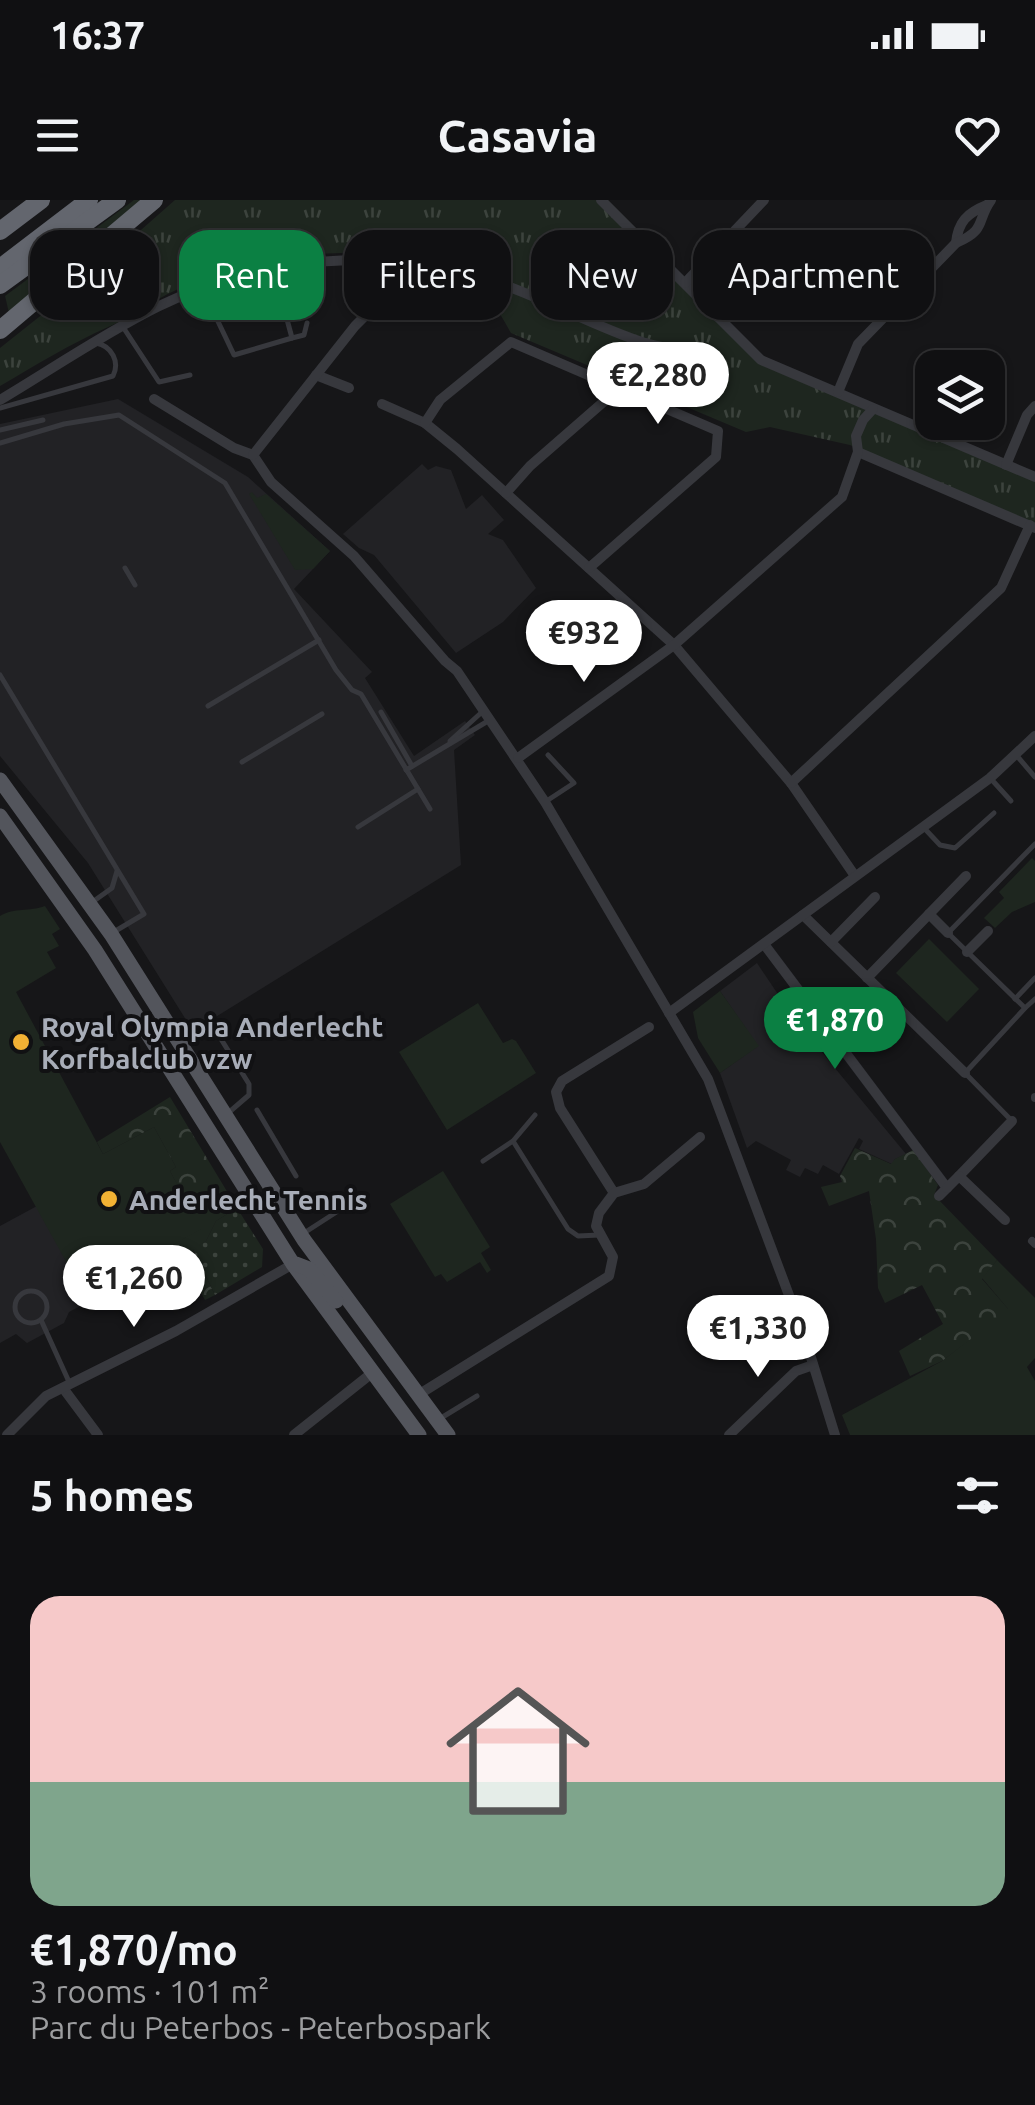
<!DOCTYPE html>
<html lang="en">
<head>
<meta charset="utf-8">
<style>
  body { margin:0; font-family:Ubuntu,sans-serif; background:#19191b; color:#f1f3f6; height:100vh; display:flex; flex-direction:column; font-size:38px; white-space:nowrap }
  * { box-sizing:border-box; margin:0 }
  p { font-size:32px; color:#9c9d9f }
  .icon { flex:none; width:55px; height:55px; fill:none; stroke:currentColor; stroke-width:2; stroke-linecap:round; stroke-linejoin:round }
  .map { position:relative; height:1235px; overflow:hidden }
  .panel { display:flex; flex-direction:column; background:#101012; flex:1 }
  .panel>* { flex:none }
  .guide { position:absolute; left:30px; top:30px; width:975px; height:90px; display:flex; gap:20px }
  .tools { position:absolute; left:915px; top:150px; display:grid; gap:20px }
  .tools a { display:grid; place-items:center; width:90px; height:90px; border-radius:20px; background:#101012; box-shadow:0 2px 8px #0004,0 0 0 2px #303032; font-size:50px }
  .price { position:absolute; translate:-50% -85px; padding:0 22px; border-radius:35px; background:#fff; color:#222; font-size:32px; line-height:65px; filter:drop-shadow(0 2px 5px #0008) }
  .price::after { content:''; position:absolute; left:50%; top:60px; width:30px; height:22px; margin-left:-15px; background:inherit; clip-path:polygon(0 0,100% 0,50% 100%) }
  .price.on { background:#0b8043; color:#fff }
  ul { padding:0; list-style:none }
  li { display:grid; align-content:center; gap:20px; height:530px; padding:0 30px }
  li+li { border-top:2px solid #303032 }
  li span { display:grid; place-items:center; height:310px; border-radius:30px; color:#555 }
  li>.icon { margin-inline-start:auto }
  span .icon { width:180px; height:180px; fill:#fffc; stroke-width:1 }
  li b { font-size:42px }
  h2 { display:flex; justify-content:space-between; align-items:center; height:120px; padding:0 30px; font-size:42px }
  .chip { padding:0 35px; border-radius:30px; background:#101012; box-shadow:0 2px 8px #0004,0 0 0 2px #303032; font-size:35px; line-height:90px }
  .chip.on { background:#0b8043; color:#fff }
  .status { display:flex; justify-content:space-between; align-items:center; height:70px; padding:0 50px; background:#101012; direction:ltr }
  .status svg { height:28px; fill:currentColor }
  header { display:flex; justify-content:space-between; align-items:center; height:130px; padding:0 30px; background:#101012; font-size:45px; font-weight:600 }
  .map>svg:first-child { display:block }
</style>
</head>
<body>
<div class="status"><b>16:37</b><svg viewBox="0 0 49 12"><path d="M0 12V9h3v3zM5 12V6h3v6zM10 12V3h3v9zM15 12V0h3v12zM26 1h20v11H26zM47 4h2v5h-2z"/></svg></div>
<header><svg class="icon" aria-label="menu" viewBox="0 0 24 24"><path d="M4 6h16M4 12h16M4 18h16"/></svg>Casavia<svg class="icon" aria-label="heart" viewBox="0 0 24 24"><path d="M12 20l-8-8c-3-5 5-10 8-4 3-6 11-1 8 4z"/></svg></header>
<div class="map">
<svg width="1035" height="1235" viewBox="0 0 1035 1235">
  <defs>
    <pattern id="forest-crowns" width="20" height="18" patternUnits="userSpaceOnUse" patternTransform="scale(2.5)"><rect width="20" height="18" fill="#1e261f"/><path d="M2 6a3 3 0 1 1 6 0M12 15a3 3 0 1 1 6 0" fill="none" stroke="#3c433d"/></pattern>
    <pattern id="park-tufts" width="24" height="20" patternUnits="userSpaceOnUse" patternTransform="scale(2.5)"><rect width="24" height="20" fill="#1e261f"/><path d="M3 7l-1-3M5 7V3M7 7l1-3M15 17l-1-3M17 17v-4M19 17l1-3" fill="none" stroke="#3c433d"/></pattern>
    <pattern id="garden-dots" width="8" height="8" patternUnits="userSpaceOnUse" patternTransform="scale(2.5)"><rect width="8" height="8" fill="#1e261f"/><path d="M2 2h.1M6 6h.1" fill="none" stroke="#3c433d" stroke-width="1.8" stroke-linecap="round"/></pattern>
  </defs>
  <rect width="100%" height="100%" fill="#161618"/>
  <!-- built -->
  <g fill="#222225">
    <polygon points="118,199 248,277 330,351 294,389 372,472 365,478 414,556 465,521 475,535 454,550 461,665 193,831 88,663 0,556 0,224"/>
    <polygon points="422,264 428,270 436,266 451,270 466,309 482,295 504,320 488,334 503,340 536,388 503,422 456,453 374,355 359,348 343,334"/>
    <polygon points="757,763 796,821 906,954 895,959 892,964 859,949 863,941 859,938 839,974 823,965 818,974 805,968 800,977 786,970 791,960 756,941 747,948 720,873 758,846 720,791"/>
    <polygon points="37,1006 88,1102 69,1112 64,1123 27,1143 16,1134 0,1143 0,1026"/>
  </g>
  <!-- grass -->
  <g fill="#1e261f">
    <polygon points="134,0 144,0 9,113 5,96"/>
    <polygon points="252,292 257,298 266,294 330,351 313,369 295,370 249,294"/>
    <polygon points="1032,658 1035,661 1035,702 1012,712 995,728 984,718 1004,698 999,692"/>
    <path d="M45,706L60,729L52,734L59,746L47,752L56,768L16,792L103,954L154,927L176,967L170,971L202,1029L84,1094L0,942V716C15,707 29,712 45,706Z"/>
    <polygon points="929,739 979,789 947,822 896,773"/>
    <polygon points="720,791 759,846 720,873 698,838 693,812"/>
    <polygon points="478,803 503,843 512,839 516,841 536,873 447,930 399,852"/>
    <polygon points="443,971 490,1047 481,1053 491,1070 487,1073 480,1062 447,1082 441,1074 435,1077 390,1004"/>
    <polygon points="997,1060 1035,1098 1035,1158 1027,1167 1035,1181 1035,1235 850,1235 842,1215 942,1161 1008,1109 982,1078"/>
  </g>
  <!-- forest -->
  <g fill="url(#forest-crowns)">
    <polygon points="170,897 237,1008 216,1021 206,1041 193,1050 215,1095 205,1100 174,1044 201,1029 170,971 176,967 154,927 103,954 97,942"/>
    <polygon points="855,948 891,964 895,959 913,950 938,985 934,995 997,1060 982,1079 1009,1110 942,1161 910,1176 899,1151 943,1124 922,1085 885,1103 878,1088 876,1039 869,991 829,1006 821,987 842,982 840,976"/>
  </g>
  <!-- park -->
  <path fill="url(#park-tufts)" d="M175,0H596L759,164L1035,281V323L850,245L770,227L746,232L511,133C506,125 500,111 492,105C468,85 430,97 404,103L396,90L427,75L433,57C379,52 325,50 271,60C239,66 206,77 176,90C152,101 132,117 108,127C70,144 36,165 0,186V148L73,90Z"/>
  <!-- garden -->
  <polygon fill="url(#garden-dots)" points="237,1008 263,1049 262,1067 215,1095 193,1049 206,1041 216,1021"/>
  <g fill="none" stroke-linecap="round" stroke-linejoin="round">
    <!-- service -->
    <g stroke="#37383d" stroke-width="5">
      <polyline points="274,71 292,138 304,135 307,123"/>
      <polyline points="203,90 234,155 292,138"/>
      <polyline points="123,127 159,182 190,175"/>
      <path d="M0,208L113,176C120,162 112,146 96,143"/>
      <polyline points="0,230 43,220"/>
      <polyline points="0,243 64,224 119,215 225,283 336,470 352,490 361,494 430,609"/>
      <polyline points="125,368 135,385"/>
      <polyline points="0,475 144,714 112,733"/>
      <polyline points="208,506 319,440"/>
      <polyline points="381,512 412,566"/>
      <polyline points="450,541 482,512"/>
      <polyline points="1017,556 1035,577"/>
      <polyline points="242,562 322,514"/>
      <polyline points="406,570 488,521"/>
      <polyline points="992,580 1011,601"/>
      <polyline points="545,602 574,583 548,555"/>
      <polyline points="358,627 418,589"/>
      <polyline points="925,629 940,645 955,648 994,613"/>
      <polyline points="91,703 112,688 117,671"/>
      <polyline points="1015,799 1035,778"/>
      <polyline points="1025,808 1035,799"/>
      <polyline points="183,831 198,839 216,831 249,884 249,895 227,914"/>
      <polyline points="257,910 296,976"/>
      <polyline points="1012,921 965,873 1025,808 948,733 1035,644"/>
      <polyline points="513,941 568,1029 578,1036 599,1035"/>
      <polyline points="483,961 513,941 535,915"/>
      <polyline points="304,1033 352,1002"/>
      <circle cx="31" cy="1107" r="16"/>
      <polyline points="41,1120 70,1184"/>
      <polyline points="441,1218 477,1196"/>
    </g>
    <!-- pedestrian -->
    <g stroke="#37383d" stroke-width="8">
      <polyline points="1035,897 1035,898"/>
      <polyline points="1032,1041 1035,1044"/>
    </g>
    <!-- minor -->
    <g stroke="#37383d" stroke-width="10">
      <polyline points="601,0 761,160 1035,277"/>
      <path d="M956,43C958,22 967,13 987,5"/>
      <polyline points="685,83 764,0"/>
      <polyline points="316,175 349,188"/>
      <path d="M838,192L858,144L956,43C987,30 976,21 991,0"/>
      <polyline points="154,199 234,248 253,255 271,282 354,356 445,461 457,471 545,602 708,879 805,1138 835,1235"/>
      <path d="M0,200C52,169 103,134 157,107C259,57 382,45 490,80C543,97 592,126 645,143C662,148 680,149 697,154L706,166L703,174L690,181L646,143"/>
      <polyline points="382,204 425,223 457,249 674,445 791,583 855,676"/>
      <polyline points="425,223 440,200 511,142 718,231 716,257 589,368"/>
      <polyline points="858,252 1035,328"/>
      <polyline points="253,255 355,126 372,109 395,93"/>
      <polyline points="1006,265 1027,215 1035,206"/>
      <polyline points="506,293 530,266 608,198 613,186"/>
      <polyline points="518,558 674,445 842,297 858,252 856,236 863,220 873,209"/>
      <polyline points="791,583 1001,388 1030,325"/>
      <polyline points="929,714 948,733"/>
      <polyline points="803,715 965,873"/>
      <polyline points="831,742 875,697"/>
      <polyline points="764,744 947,988 939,996"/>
      <polyline points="967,752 988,731"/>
      <polyline points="867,778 966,676"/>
      <polyline points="669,813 990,578 1035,536"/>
      <polyline points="959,976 1012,921"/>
      <polyline points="947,988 959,976 1005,1020"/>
      <polyline points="614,993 560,908 556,892 562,881 649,827"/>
      <polyline points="63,1188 98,1235"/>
      <polyline points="418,1195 609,1076 613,1057 596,1026 599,1013 614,993 644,984 700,937"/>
      <polyline points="7,1235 46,1196 176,1131 293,1064"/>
      <polyline points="294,1235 372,1173"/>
      <polyline points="729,1235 796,1171 813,1165"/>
    </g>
    <!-- primary -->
    <g stroke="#53555c" stroke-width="15">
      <polyline points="0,580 111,734 304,1040 448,1235"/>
      <polyline points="0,616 95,750 293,1064 419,1235"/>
      <polyline points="296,1064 309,1069 336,1101"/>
    </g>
    <!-- motorway -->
    <g stroke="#63666e" stroke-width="18">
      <polyline points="0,31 41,0"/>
      <polyline points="0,68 89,0"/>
      <polyline points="0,85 117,0"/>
      <polyline points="0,130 154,0"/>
    </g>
  </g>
  <!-- markers -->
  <g fill="#f2b134" stroke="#111113" stroke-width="4">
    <circle cx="21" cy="842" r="10"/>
    <circle cx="109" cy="999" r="10"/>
  </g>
  <g text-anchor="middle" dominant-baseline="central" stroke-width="8" stroke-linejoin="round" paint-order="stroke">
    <!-- poi labels -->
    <g font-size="28" font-weight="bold" fill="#a8adb8" stroke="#111113" text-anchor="start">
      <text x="41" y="826">Royal Olympia Anderlecht<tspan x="41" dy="32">Korfbalclub vzw</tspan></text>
      <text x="129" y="999">Anderlecht Tennis</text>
    </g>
  </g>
</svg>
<div class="tools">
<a><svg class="icon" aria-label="layers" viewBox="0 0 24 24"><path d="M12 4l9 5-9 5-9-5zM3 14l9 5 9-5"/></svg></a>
</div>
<b class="price" style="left:658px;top:227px">€2,280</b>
<b class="price" style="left:584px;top:485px">€932</b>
<b class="price on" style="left:835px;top:872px">€1,870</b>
<b class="price" style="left:134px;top:1130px">€1,260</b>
<b class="price" style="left:758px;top:1180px">€1,330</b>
<div class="guide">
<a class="chip">Buy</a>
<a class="chip on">Rent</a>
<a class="chip">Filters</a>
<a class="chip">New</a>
<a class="chip">Apartment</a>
</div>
</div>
<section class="panel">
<h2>5 homes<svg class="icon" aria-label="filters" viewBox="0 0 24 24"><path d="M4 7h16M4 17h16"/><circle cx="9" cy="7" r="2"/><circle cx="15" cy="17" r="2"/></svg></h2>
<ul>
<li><span style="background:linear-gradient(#f6c9c9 60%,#7fa58c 0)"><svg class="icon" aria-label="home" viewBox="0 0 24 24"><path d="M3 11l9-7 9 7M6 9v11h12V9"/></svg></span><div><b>€1,870/mo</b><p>3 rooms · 101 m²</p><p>Parc du Peterbos - Peterbospark</p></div></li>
</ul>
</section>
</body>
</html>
